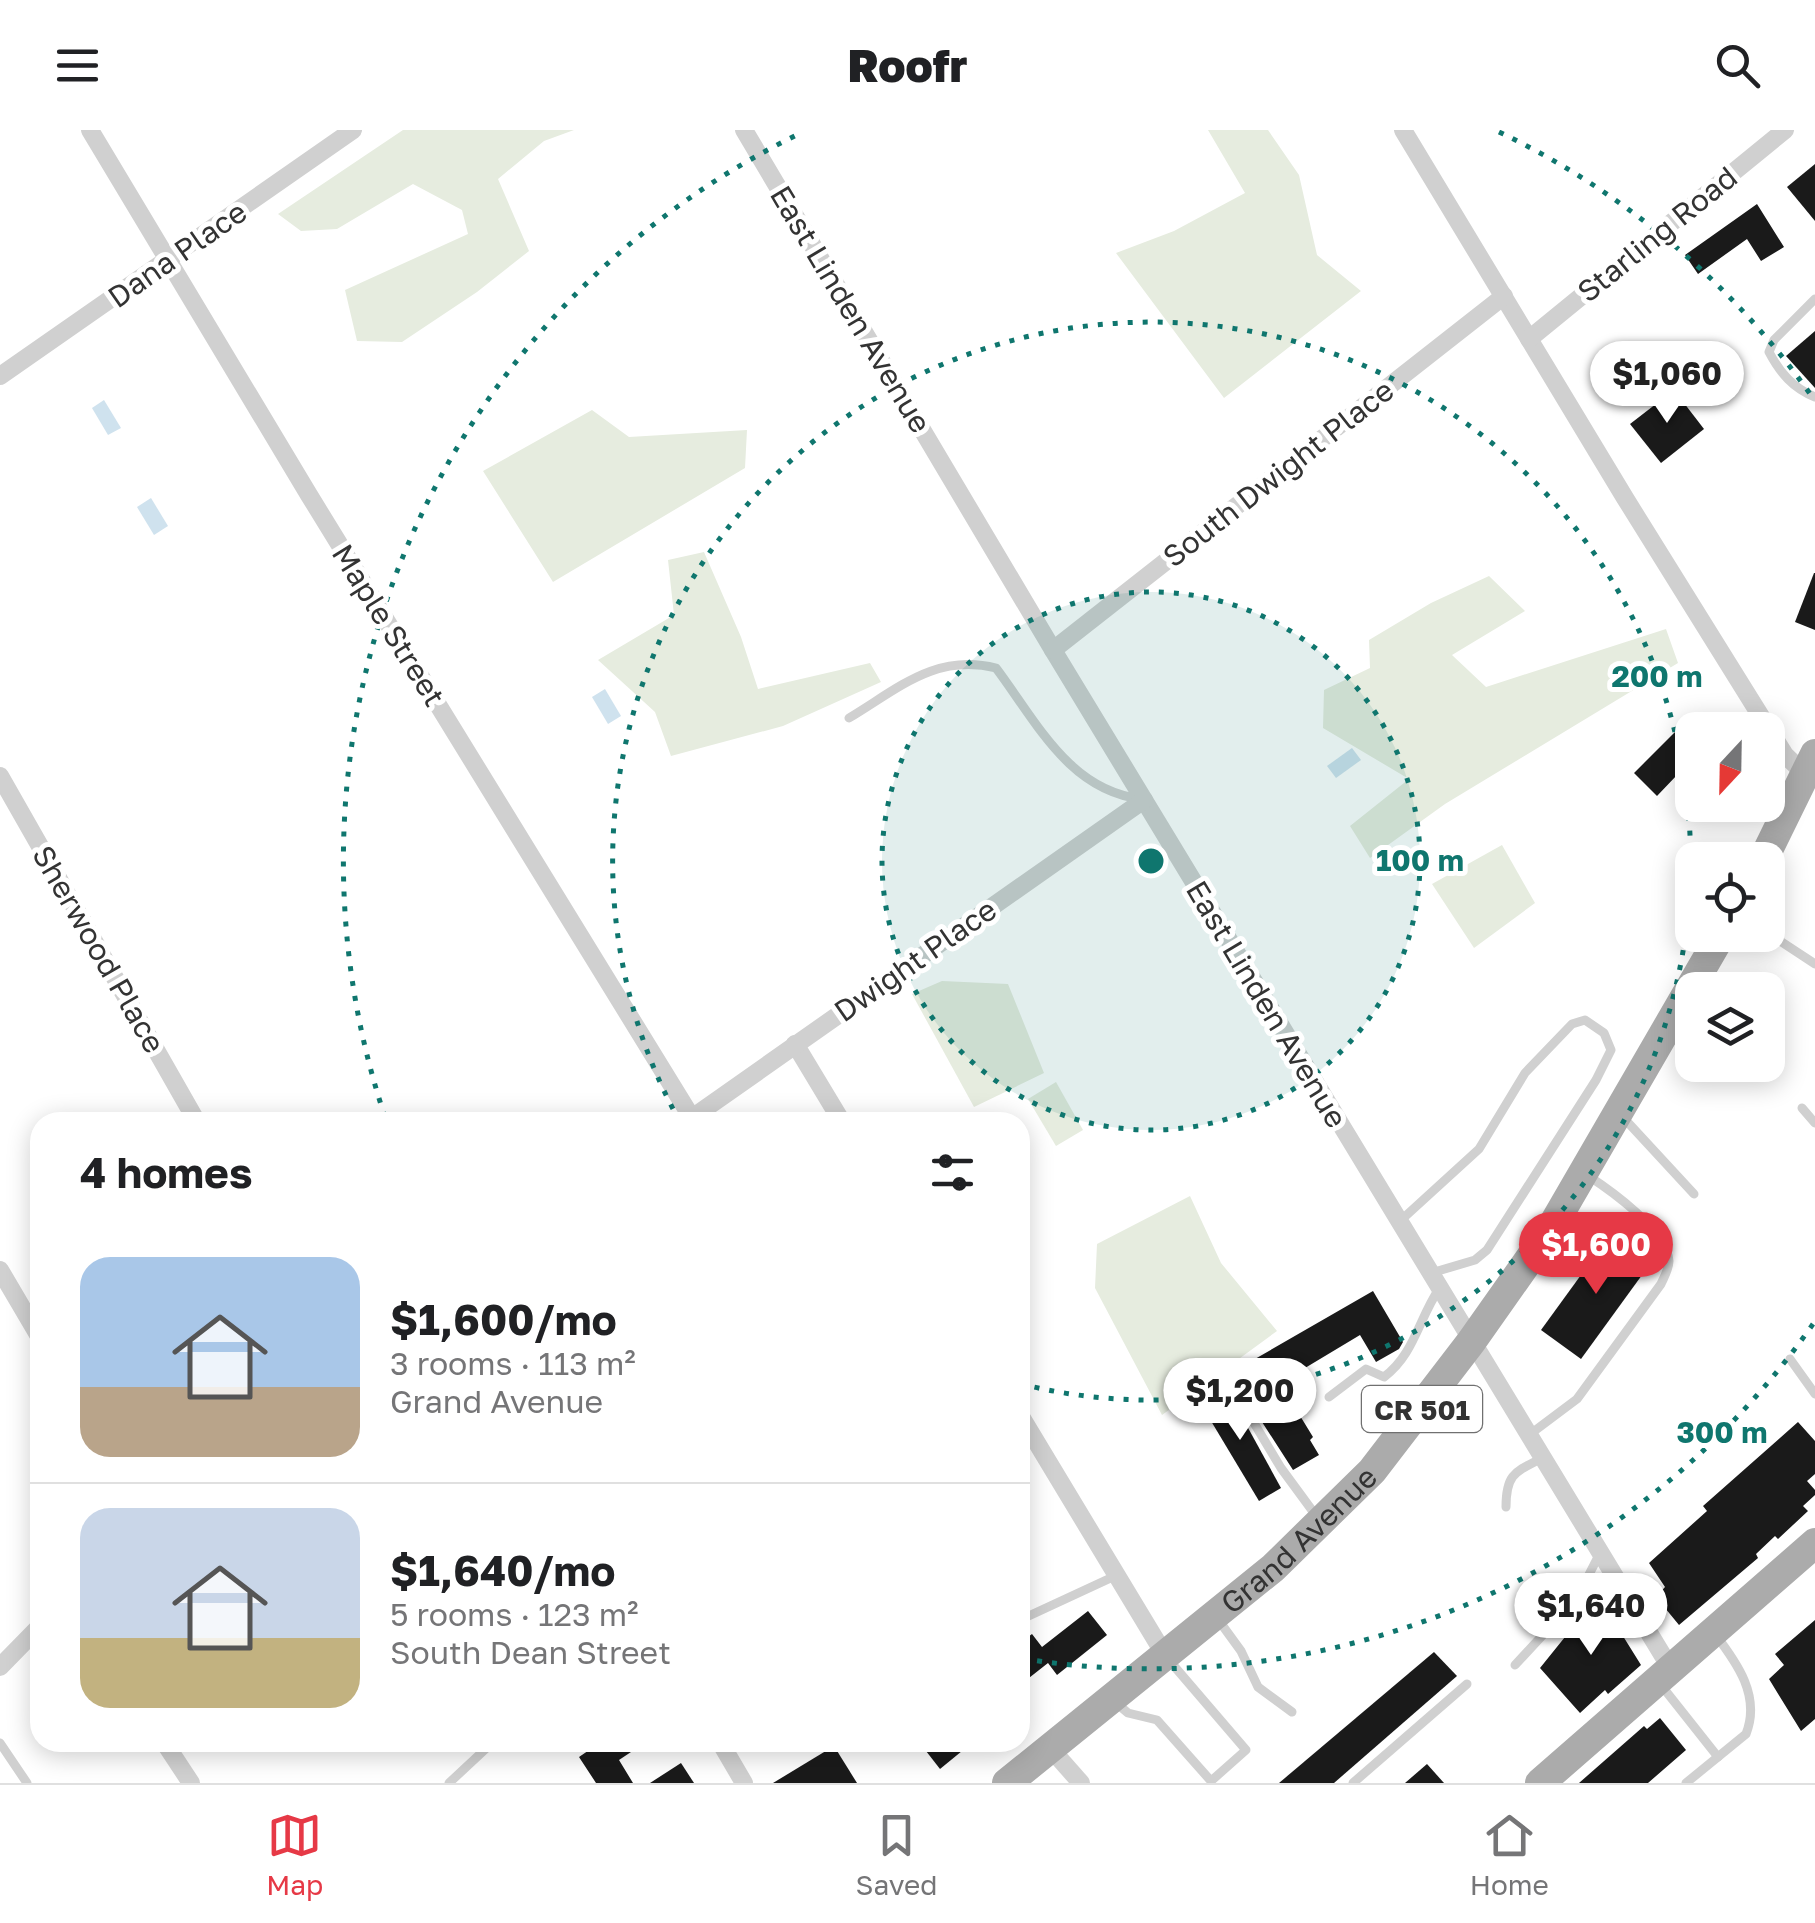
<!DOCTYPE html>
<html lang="en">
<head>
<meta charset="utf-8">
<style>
  body { margin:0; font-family:"Golos Text",sans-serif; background:#f6f6f6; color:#202124; height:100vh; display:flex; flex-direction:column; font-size:38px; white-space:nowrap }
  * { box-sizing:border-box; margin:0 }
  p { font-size:32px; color:#757577 }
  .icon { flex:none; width:55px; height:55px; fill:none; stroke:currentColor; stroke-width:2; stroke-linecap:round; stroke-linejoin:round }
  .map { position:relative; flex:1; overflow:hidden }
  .sheet { position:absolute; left:30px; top:982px; width:1000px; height:640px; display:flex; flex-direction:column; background:#fff; border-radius:30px; box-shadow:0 5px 25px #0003 }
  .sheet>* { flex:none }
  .needle { width:65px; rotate:202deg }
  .fabs { position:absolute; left:1675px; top:582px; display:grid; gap:20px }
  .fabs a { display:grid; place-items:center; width:110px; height:110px; border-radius:20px; background:#fff; box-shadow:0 5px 25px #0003; font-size:50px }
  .price { position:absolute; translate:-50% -85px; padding:0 22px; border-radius:35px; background:#fff; color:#222; font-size:32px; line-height:65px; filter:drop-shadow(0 2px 5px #0008) }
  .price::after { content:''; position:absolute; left:50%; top:60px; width:30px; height:22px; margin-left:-15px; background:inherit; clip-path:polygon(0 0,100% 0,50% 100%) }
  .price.on { background:#e63946; color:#fff }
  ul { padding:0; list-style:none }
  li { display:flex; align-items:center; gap:30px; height:250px; padding:0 50px }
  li+li { border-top:2px solid #e0e0e0 }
  li span { display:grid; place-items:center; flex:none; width:280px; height:200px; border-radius:30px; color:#555 }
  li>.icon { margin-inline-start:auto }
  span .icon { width:120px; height:120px; fill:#fffc; stroke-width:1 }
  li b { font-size:42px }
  h2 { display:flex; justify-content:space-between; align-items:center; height:120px; padding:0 50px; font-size:42px }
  header { display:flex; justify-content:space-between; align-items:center; height:130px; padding:0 50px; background:#fff; font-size:45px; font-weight:800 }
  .dock { display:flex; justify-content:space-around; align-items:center; height:140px; border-top:2px solid #e0e0e0; background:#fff; font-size:28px; color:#757577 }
  .dock a { display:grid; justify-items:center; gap:5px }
  .dock .on { color:#e63946 }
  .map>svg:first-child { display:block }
</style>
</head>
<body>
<header><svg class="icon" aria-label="menu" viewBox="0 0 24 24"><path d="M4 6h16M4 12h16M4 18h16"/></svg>Roofr<svg class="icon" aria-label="search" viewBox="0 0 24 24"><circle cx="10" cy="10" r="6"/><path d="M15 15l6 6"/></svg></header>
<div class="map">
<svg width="1815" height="1653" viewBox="0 0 1815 1653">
  <rect width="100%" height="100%" fill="#fff"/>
  <!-- green -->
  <g fill="#e6ecdf">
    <polygon points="403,0 574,0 544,11 498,49 529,121 477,162 402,212 357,211 345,160 468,104 462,80 413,54 337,99 301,101 278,84"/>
    <polygon points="1208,0 1268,0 1299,45 1317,125 1361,161 1224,268 1116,123 1174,101 1245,63"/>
    <polygon points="592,280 629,307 747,300 745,338 553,452 483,341"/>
    <polygon points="704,422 741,507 758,559 870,533 881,552 783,596 671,626 655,582 598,530 674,485 668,430"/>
    <polygon points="1489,446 1525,481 1452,525 1486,557 1666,499 1678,533 1445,674 1370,728 1350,696 1409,649 1323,598 1324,560 1370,538 1369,510 1431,473"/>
    <polygon points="1502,715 1535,773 1474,818 1432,754"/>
    <polygon points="942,851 1008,854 1044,943 974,977 912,864"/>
    <polygon points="1056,952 1083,1000 1056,1016 1028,969"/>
    <polygon points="1190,1066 1221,1133 1277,1201 1162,1285 1095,1158 1097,1114"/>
  </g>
  <!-- water -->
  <g fill="#cfe2ee">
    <polygon points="104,270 121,298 108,305 92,278"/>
    <polygon points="151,368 168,396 154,405 137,377"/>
    <polygon points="605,559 621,586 608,594 592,567"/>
    <polygon points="1352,618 1361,630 1336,648 1327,636"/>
  </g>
  <!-- building -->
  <g fill="#1a1a1a">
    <polygon points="1815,34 1815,91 1787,57"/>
    <polygon points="1757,74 1784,117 1761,131 1747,109 1698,144 1685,125"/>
    <polygon points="1815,201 1815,258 1786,226"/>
    <polygon points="1674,260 1704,299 1661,333 1630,294"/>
    <polygon points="1814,443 1815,443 1815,500 1795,492"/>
    <polygon points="1676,601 1692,618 1692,657 1678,644 1657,666 1634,643"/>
    <polygon points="1610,1105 1650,1134 1581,1229 1541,1200"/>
    <polygon points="1373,1161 1403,1212 1399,1219 1376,1232 1360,1205 1280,1253 1313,1307 1310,1310 1319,1325 1293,1340 1235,1250 1238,1248 1234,1241"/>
    <polygon points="1225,1256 1281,1358 1259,1371 1199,1271"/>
    <polygon points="1798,1292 1815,1311 1815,1344 1807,1351 1815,1360 1815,1365 1803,1376 1808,1381 1778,1409 1775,1406 1756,1424 1758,1428 1679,1495 1656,1467 1665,1457 1649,1433 1707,1381 1703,1376"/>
    <polygon points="1598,1466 1641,1535 1608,1564 1605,1560 1580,1583 1540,1538"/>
    <polygon points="1088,1481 1107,1505 1057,1545 1048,1533 1020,1555 1020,1513 1032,1504 1042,1517"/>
    <polygon points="1815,1490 1815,1589 1801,1601 1769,1549 1784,1535 1775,1524"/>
    <polygon points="1434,1522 1457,1546 1334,1653 1279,1653"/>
    <polygon points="1660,1588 1686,1620 1648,1653 1579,1653 1644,1596 1647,1599"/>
    <polygon points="601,1612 646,1612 619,1630 633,1653 596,1653 579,1627"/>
    <polygon points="919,1612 973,1612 940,1639"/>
    <polygon points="834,1616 857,1653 773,1653"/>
    <polygon points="681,1633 694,1653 650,1653"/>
    <polygon points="1427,1634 1444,1653 1405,1653"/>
  </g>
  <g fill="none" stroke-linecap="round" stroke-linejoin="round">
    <!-- lane -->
    <g stroke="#d0d0d0" stroke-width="9">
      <path d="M1815,169L1774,210L1769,222C1780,243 1793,258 1815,267"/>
      <path d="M849,588C899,558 936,523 996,538C1036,591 1069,661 1142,669"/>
      <polyline points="1768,803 1815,834"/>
      <polyline points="1802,978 1815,993"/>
      <polyline points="1621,985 1694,1064"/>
      <polyline points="1399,1092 1479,1019 1525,943 1572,894 1585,890 1604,903 1611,920 1596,950 1487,1120 1475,1130 1431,1143"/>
      <polyline points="1790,1229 1815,1264"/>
      <polyline points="1233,1258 1281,1338 1317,1387"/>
      <path d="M1329,1267L1366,1239L1384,1247C1414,1225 1419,1188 1439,1159"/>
      <path d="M1529,1305L1577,1269L1661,1154C1664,1147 1669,1139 1669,1131C1667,1100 1610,1060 1587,1045"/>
      <path d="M1506,1377C1506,1344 1515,1342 1542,1328"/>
      <polyline points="1217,1488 1241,1521 1258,1557 1292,1582"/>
      <polyline points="1020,1490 1115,1446"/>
      <polyline points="1515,1535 1577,1468 1599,1425"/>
      <polyline points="1661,1555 1718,1627"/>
      <polyline points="1115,1572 1128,1583 1157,1590 1211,1651 1246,1620 1168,1529"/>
      <polyline points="0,1613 27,1653"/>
      <polyline points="449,1653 493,1612"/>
      <polyline points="1353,1653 1467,1554"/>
      <path d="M1686,1653L1746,1604C1761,1566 1737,1533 1715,1504"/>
    </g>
    <!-- street -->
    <g stroke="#d0d0d0" stroke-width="18">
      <polyline points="90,0 309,365 692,988"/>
      <polyline points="744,0 1053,520 1671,1539"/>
      <polyline points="1403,0 1625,368 1785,625 1806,645"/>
      <polyline points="1529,209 1785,0"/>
      <polyline points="0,246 353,0"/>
      <polyline points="1053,520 1504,166"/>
      <polyline points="0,646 197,992"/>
      <polyline points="795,914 842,992"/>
      <polyline points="686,992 1144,670"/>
      <polyline points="0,1140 40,1208"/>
      <polyline points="1020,1285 1166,1527"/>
      <polyline points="0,1537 40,1496"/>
      <polyline points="164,1612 191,1653"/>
      <polyline points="720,1612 744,1653"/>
      <polyline points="1051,1619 1081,1653"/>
    </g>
    <!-- primary -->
    <g stroke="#ababab" stroke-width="30">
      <polyline points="1763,730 1815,624"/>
      <path id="s1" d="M1007,1653L1273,1438L1372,1341L1471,1212L1550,1100L1721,805"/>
      <polyline points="1540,1653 1815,1413"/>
    </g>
  </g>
  <!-- distance rings -->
  <circle cx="1151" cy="731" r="269" fill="#0f766e" fill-opacity=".12"/>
  <g fill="none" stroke="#0f766e" stroke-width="5" stroke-dasharray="5 10">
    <circle cx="1151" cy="731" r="269"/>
    <path d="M680 992A539 539 0 1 1 1021 1254"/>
    <path d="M1813 1194A808 808 0 0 1 1025 1529M385 987A808 808 0 0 1 803 2M1499 2A808 808 0 0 1 1813 268"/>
  </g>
  <g text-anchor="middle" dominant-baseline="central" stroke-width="10" stroke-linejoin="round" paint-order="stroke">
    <!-- shield labels -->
    <rect fill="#fff" stroke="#707070" stroke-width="2.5" x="1362" y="1256" width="120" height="46" rx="8"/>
    <g font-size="28" font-weight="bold" fill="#333">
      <text x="1422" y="1279">CR 501</text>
    </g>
    <!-- street labels -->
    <g font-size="30" fill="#333" stroke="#fff">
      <text transform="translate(1657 104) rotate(-39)">Starling Road</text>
      <text transform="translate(177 124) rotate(-35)">Dana Place</text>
      <text transform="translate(851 179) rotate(59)">East Linden Avenue</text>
      <text transform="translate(1278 343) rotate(-38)">South Dwight Place</text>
      <text transform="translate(389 495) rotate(58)">Maple Street</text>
      <text transform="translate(99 819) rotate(60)">Sherwood Place</text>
      <text transform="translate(915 830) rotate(-35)">Dwight Place</text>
      <text transform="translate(1267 874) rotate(59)">East Linden Avenue</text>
      <text stroke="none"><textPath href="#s1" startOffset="380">Grand Avenue</textPath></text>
    </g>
  </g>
  <circle cx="1151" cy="731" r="15" fill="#0f766e" stroke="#fff" stroke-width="5"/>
  <g font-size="30" text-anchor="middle" font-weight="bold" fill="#0f766e" stroke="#fff" stroke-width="10" stroke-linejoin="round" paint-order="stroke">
    <text x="1657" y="557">200 m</text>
    <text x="1420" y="741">100 m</text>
    <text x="1722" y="1313">300 m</text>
  </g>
</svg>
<div class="fabs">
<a><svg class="needle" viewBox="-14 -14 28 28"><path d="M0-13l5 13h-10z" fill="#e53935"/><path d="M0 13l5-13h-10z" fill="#757577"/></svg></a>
<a><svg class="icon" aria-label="locate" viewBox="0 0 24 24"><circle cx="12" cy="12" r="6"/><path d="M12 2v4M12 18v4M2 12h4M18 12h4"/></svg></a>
<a><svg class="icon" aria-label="layers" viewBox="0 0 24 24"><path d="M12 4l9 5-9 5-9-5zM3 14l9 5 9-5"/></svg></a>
</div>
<b class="price" style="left:1667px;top:296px">$1,060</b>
<b class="price on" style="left:1596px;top:1167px">$1,600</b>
<b class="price" style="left:1240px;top:1313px">$1,200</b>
<b class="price" style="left:1591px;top:1528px">$1,640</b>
<section class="sheet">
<h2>4 homes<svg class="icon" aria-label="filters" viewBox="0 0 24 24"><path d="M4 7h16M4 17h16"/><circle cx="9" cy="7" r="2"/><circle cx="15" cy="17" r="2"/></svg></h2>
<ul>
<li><span style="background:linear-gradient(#a9c7e8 65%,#b9a48a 0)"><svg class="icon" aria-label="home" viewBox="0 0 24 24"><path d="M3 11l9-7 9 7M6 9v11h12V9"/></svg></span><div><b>$1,600/mo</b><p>3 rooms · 113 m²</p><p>Grand Avenue</p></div></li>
<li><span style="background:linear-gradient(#c9d6e8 65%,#c2b280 0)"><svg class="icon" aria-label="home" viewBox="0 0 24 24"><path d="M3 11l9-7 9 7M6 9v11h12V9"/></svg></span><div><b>$1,640/mo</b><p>5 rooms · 123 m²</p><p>South Dean Street</p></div></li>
</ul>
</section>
</div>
<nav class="dock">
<a class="on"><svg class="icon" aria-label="map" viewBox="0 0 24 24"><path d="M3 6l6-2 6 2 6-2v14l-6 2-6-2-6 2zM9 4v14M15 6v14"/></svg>Map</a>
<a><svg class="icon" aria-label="saved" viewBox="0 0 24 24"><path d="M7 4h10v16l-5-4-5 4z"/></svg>Saved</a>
<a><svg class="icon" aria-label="home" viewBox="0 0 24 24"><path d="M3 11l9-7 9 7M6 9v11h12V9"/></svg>Home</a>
</nav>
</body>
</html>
